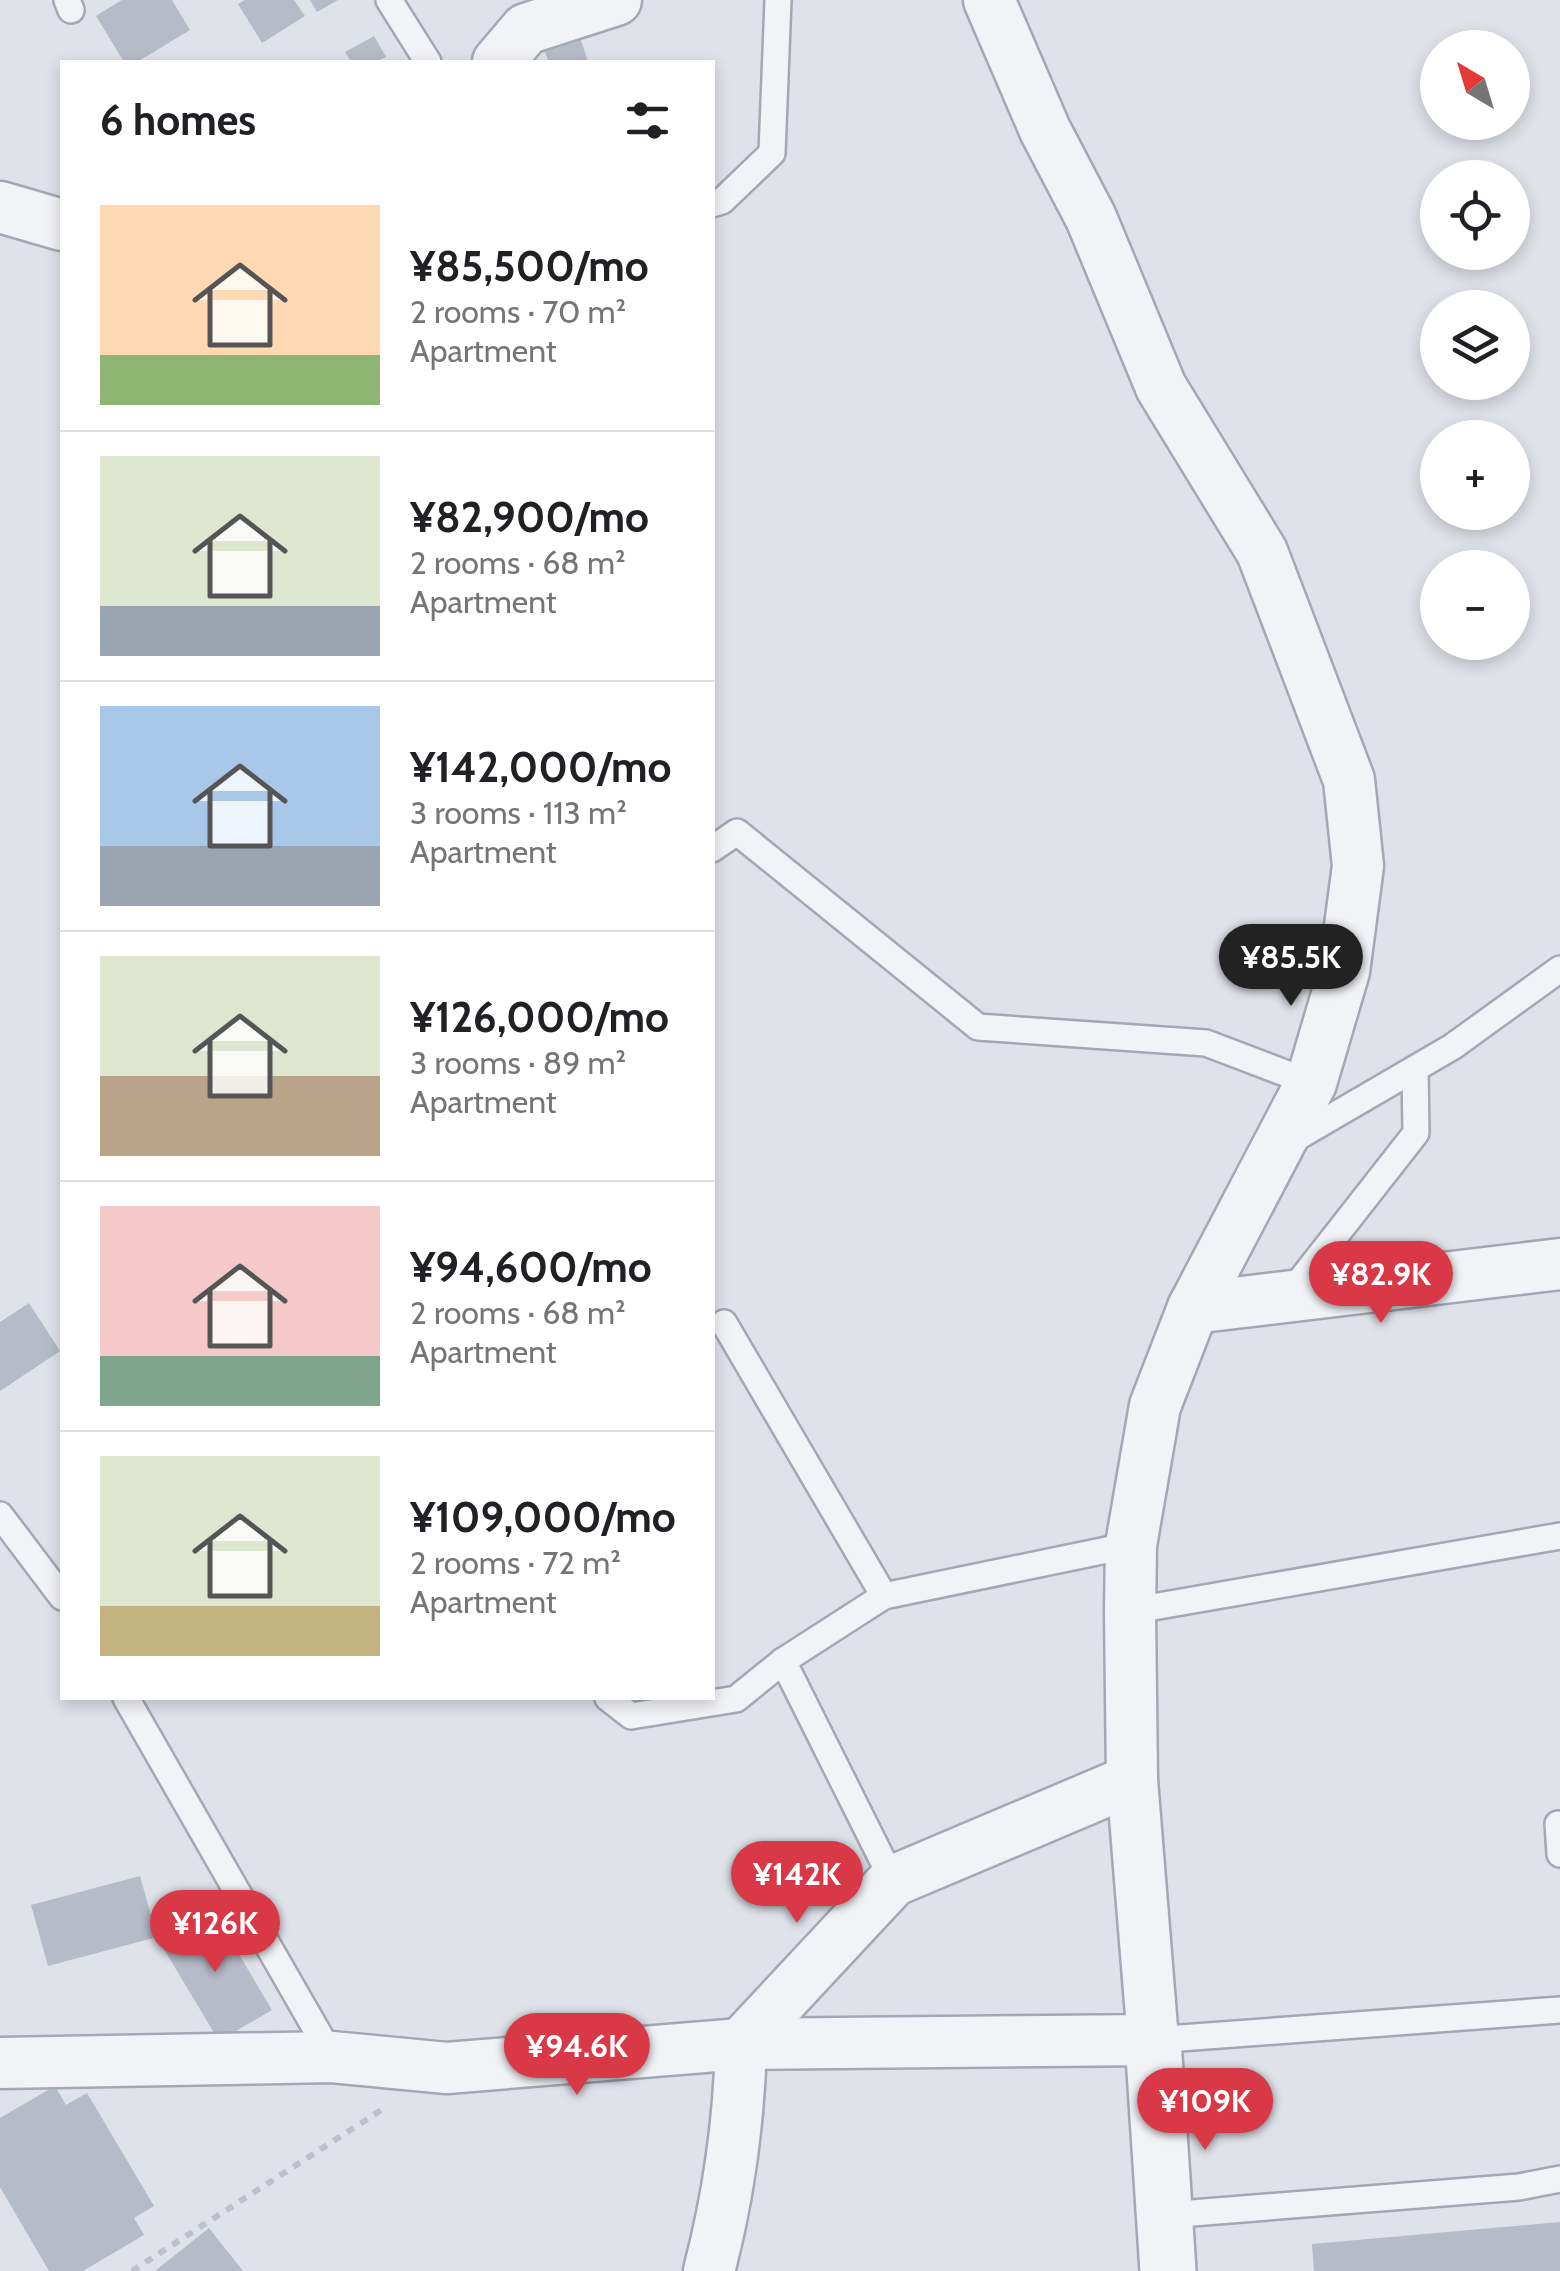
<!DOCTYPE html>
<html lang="en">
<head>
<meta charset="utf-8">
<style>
  body { margin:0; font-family:Cabin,sans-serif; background:#f6f6f6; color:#202124; height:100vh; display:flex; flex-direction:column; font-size:38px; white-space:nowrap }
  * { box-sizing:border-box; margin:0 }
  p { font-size:32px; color:#757577 }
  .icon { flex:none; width:55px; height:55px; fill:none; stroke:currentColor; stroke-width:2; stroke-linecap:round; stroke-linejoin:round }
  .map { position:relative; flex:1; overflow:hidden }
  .details { position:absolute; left:60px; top:60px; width:655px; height:1640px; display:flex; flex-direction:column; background:#fff; border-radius:0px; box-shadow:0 5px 15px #0003 }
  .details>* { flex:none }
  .needle { width:65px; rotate:322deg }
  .controls { position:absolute; left:1420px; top:30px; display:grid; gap:20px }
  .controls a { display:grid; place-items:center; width:110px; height:110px; border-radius:50%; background:#fff; box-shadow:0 5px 15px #0003; font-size:50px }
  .price { position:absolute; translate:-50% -85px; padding:0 22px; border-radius:35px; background:#d93946; color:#fff; font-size:32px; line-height:65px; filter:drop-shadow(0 2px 5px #0008) }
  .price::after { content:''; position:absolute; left:50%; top:60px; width:30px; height:22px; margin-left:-15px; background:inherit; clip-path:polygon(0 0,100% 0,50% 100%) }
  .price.active { background:#222; color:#fff }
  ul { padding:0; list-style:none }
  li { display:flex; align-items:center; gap:30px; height:250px; padding:0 40px }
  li+li { border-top:2px solid #e0e0e0 }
  li span { display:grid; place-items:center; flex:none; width:280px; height:200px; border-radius:0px; color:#555 }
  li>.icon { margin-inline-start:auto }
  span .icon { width:120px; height:120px; fill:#fffc; stroke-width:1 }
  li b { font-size:42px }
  h2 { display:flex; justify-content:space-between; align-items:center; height:120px; padding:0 40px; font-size:42px }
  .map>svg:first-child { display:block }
</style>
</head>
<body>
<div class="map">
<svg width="1560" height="2271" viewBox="0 0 1560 2271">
  <rect width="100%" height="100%" fill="#dfe2e9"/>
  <!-- building -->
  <g fill="#b5bbc7">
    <polygon points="122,0 172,0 190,30 137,62 124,62 96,16"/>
    <polygon points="245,0 294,0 305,16 262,43 238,4"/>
    <polygon points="310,0 338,0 317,12"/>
    <polygon points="374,36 386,57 376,62 351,62 345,52"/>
    <polygon points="581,40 588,62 549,62 545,52"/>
    <polygon points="29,1303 60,1351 0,1391 0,1322"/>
    <polygon points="140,1876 157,1937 48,1966 31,1905"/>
    <polygon points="212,1909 272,2010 219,2041 159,1941"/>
    <polygon points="55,2086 66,2105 87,2093 154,2206 134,2218 144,2235 83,2271 49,2271 0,2187 0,2118"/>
    <polygon points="1560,2222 1560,2271 1314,2271 1312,2244"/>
    <polygon points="209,2228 243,2271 155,2271"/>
  </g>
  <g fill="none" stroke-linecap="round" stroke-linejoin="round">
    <!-- service casing -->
    <g stroke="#a4a8b4" stroke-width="30">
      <g id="service">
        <polyline points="67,0 71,10"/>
        <polyline points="389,0 428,62"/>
        <polyline points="712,204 722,201 772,153 778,0"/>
        <polyline points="712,849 737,832 978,1027 1206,1043 1311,1083"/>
        <polyline points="1289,1142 1452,1047 1560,969"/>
        <polyline points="1289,1295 1416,1133 1415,1069"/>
        <polyline points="724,1323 884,1596"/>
        <polyline points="0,1515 62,1597"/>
        <polyline points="1130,1611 1560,1536"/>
        <polyline points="783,1661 893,1881"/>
        <polyline points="126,1698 332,2057"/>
        <polyline points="608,1698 631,1716 736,1699 783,1661 884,1596 1131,1545"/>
        <polyline points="1558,1824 1560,1854"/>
        <polyline points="1153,2040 1560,2010"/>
        <polyline points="1167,2215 1519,2187 1560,2179"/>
      </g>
    </g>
    <!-- minor casing -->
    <g stroke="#a4a8b4" stroke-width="55">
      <g id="minor">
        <polyline points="498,62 526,29 616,0"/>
        <polyline points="0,207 62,225"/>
        <polyline points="1193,1308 1560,1264"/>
        <polyline points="0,2063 332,2057 447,2068 741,2044 1153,2040 1132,1780 1130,1611 1131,1545 1155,1406 1193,1308 1311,1083 1344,971 1358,866 1349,780 1262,552 1161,387 1091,218 1045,130 989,0"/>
        <path d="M709,2271C729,2195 739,2123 741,2044L893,1881L1132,1780"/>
      </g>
    </g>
    <!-- tertiary casing -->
    <g stroke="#a4a8b4" stroke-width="60">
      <polyline id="tertiary" points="1153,2040 1168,2271"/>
    </g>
    <!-- path -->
    <polyline stroke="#bdc0c8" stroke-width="6" stroke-dasharray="8 8" stroke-linecap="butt" points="132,2271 383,2109"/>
    <!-- service -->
    <use href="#service" stroke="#f2f3f7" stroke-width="25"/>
    <!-- minor -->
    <use href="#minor" stroke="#f2f3f7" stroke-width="50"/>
    <!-- tertiary -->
    <use href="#tertiary" stroke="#f2f3f7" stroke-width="55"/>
  </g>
</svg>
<div class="controls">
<a><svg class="needle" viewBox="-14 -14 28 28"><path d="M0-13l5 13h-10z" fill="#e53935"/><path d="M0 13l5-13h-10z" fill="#757577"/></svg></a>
<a><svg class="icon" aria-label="locate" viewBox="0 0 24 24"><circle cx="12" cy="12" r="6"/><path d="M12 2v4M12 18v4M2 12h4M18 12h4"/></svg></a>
<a><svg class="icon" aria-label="layers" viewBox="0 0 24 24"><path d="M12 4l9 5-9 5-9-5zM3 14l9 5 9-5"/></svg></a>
<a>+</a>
<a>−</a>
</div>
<b class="price active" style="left:1291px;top:1009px">¥85.5K</b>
<b class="price" style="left:1381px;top:1326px">¥82.9K</b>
<b class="price" style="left:797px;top:1926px">¥142K</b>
<b class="price" style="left:215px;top:1975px">¥126K</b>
<b class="price" style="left:577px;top:2098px">¥94.6K</b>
<b class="price" style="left:1205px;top:2153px">¥109K</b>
<section class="details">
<h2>6 homes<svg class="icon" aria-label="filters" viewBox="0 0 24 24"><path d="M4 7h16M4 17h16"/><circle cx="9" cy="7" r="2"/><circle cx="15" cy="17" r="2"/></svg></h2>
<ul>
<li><span style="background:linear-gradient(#ffd9b3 75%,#8fb573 0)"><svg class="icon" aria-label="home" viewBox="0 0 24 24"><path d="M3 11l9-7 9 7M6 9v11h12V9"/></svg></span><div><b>¥85,500/mo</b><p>2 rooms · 70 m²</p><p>Apartment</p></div></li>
<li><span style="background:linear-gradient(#dfe7d0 75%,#9aa5b1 0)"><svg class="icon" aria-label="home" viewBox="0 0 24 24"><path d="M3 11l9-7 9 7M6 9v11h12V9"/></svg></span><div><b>¥82,900/mo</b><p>2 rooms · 68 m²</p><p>Apartment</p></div></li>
<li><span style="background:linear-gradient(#a9c7e8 70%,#9aa5b1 0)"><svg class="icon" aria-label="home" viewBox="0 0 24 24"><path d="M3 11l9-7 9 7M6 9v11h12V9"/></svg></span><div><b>¥142,000/mo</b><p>3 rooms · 113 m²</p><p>Apartment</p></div></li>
<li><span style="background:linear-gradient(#dfe7d0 60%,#b9a48a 0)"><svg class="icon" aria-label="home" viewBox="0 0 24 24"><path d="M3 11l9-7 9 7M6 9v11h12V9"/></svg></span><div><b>¥126,000/mo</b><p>3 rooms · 89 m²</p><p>Apartment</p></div></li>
<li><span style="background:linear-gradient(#f6c9c9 75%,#7fa58c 0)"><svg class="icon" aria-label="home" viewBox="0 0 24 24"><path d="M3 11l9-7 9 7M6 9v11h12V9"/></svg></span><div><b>¥94,600/mo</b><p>2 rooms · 68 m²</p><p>Apartment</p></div></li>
<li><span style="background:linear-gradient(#dfe7d0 75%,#c2b280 0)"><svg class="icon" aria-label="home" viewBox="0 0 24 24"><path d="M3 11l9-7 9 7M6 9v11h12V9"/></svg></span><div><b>¥109,000/mo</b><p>2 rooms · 72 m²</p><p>Apartment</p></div></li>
</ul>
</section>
</div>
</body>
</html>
